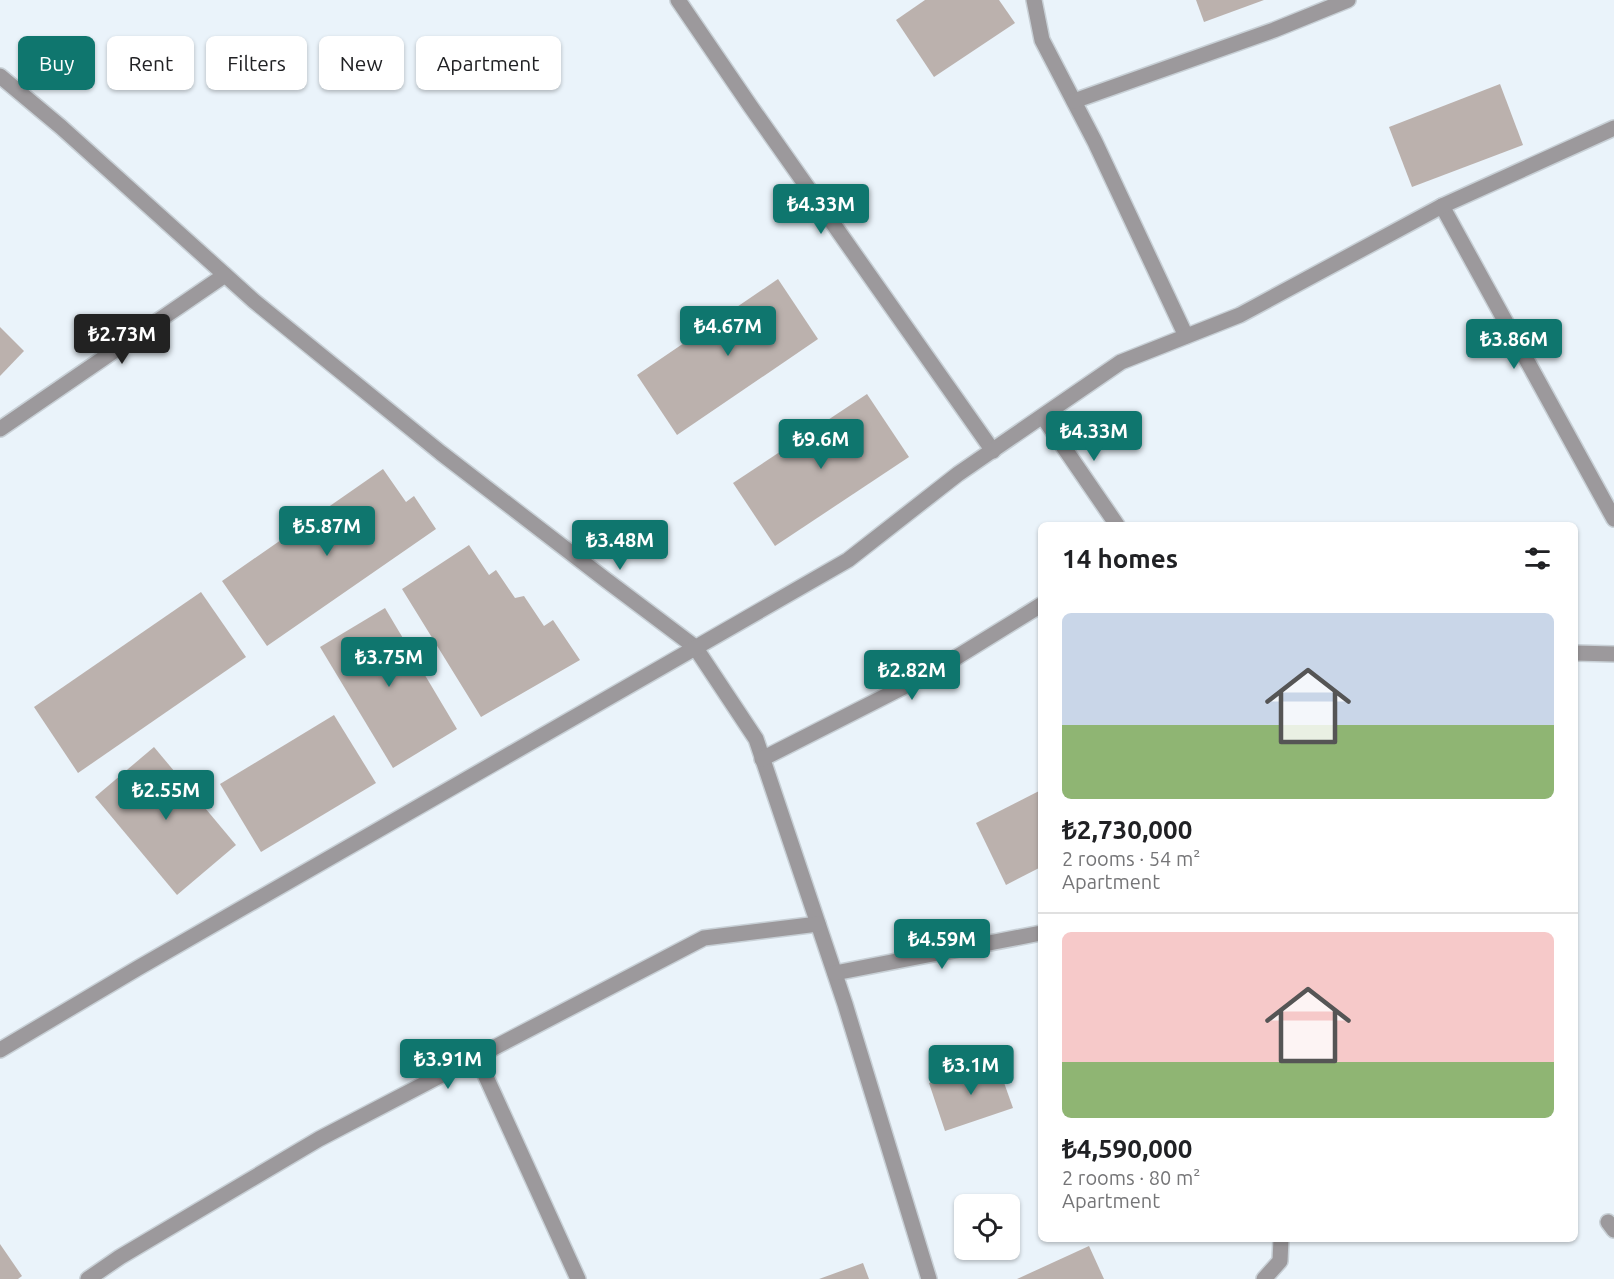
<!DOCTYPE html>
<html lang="en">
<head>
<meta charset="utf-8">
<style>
  body { margin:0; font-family:Ubuntu,sans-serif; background:#f6f6f6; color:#202124; height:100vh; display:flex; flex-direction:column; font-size:22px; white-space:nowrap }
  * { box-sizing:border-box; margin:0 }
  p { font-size:20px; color:#757577 }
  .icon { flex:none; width:33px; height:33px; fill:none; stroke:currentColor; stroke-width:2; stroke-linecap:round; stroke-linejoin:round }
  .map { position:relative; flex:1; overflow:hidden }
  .details { position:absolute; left:1038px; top:522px; width:540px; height:720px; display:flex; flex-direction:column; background:#fff; border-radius:9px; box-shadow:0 2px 4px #0004 }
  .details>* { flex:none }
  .hud { position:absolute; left:18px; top:36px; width:570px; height:54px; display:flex; gap:12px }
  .fabs { position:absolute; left:954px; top:1194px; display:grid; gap:12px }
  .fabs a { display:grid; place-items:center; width:66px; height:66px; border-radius:9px; background:#fff; box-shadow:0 2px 4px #0004; font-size:30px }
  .price { position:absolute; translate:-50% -51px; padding:0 14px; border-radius:6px; background:#0f766e; color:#fff; font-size:20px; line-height:39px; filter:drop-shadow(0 2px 3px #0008) }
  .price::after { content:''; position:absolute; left:50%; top:36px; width:18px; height:14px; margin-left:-9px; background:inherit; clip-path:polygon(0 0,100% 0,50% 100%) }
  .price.active { background:#222; color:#fff }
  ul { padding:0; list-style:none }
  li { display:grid; align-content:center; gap:12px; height:318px; padding:0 24px }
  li+li { border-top:2px solid #e0e0e0 }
  li span { display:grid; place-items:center; height:186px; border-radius:9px; color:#555 }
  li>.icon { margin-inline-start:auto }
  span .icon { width:108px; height:108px; fill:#fffc; stroke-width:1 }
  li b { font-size:26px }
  h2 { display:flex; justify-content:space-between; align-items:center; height:72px; padding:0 24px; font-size:26px }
  .tag { padding:0 21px; border-radius:9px; background:#fff; box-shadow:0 2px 4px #0004; font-size:21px; line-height:54px }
  .tag.active { background:#0f766e; color:#fff }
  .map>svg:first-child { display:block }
</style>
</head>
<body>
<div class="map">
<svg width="1614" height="1279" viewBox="0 0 1614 1279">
  <rect width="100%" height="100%" fill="#eaf3fa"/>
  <!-- building -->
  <g fill="#bbb1ad">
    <polygon points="925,0 999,0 1015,23 934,77 896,20"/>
    <polygon points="1196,0 1264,0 1204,22"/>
    <polygon points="1500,84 1523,145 1412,187 1389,127"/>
    <polygon points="778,279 818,339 677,435 637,375"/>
    <polygon points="0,327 24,351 0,376"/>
    <polygon points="867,394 909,457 775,546 733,483"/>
    <polygon points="383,469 406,502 414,496 436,529 267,646 222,581"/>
    <polygon points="469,545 489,575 496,570 515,598 524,596 544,626 553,620 580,660 481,717 402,589"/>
    <polygon points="201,592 246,657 78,773 34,707"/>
    <polygon points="385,608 457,729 393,768 320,647"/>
    <polygon points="334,715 376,783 261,852 220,784"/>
    <polygon points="154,747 236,845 177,895 95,797"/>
    <polygon points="1041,790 1041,867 1006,885 976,823"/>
    <polygon points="996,1060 1013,1108 945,1131 929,1083"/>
    <polygon points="0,1244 22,1276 18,1279 0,1279"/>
    <polygon points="1089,1246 1104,1279 1017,1279"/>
    <polygon points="863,1263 869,1279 819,1279"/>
  </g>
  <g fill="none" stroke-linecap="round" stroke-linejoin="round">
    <!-- minor casing -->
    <g stroke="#c8d0d6" stroke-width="18">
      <g id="minor">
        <polyline points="678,0 751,107 993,451"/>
        <polyline points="1034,0 1042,40 1095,142 1186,336"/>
        <polyline points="0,76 61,127 254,301 441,453 606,580 695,647 756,739 845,1004 929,1279"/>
        <polyline points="1074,101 1274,30 1348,0"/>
        <polyline points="1442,206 1614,519"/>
        <polyline points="1043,417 1117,525"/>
        <polyline points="0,429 225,275"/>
        <polyline points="1575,653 1614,654"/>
        <polyline points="762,759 931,673 1041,605"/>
        <polyline points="835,973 1041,933"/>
        <polyline points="0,1050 138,968 848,560 958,474 1121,362 1240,315 1442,206 1614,128"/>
        <polyline points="477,1057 578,1279"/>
        <polyline points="1608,1222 1614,1230"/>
        <polyline points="88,1279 120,1257 319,1139 704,938 818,924"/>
        <polyline points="1264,1279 1280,1261 1281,1239"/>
      </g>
    </g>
    <!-- minor -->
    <use href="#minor" stroke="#9c999c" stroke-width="15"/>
  </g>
</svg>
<div class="fabs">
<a><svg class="icon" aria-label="locate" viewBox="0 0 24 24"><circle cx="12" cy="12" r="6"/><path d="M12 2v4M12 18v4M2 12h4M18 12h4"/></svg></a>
</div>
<b class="price" style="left:821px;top:235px">₺4.33M</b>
<b class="price" style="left:728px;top:357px">₺4.67M</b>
<b class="price active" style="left:122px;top:365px">₺2.73M</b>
<b class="price" style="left:1514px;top:370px">₺3.86M</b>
<b class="price" style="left:1094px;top:462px">₺4.33M</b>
<b class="price" style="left:821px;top:470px">₺9.6M</b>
<b class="price" style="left:327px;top:557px">₺5.87M</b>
<b class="price" style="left:620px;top:571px">₺3.48M</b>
<b class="price" style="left:389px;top:688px">₺3.75M</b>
<b class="price" style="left:912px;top:701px">₺2.82M</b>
<b class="price" style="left:166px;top:821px">₺2.55M</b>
<b class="price" style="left:942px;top:970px">₺4.59M</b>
<b class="price" style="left:448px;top:1090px">₺3.91M</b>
<b class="price" style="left:971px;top:1096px">₺3.1M</b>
<div class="hud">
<a class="tag active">Buy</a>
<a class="tag">Rent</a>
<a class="tag">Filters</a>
<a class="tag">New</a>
<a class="tag">Apartment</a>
</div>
<section class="details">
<h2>14 homes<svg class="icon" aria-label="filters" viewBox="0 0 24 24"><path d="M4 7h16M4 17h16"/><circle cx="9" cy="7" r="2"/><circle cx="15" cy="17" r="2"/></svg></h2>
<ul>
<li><span style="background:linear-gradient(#c9d6e8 60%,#8fb573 0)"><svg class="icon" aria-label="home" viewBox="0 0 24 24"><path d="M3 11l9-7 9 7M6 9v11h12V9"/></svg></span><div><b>₺2,730,000</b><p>2 rooms · 54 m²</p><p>Apartment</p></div></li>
<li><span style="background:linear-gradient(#f6c9c9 70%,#8fb573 0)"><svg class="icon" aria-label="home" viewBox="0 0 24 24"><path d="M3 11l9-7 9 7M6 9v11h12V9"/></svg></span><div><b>₺4,590,000</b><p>2 rooms · 80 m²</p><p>Apartment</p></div></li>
</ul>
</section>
</div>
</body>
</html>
